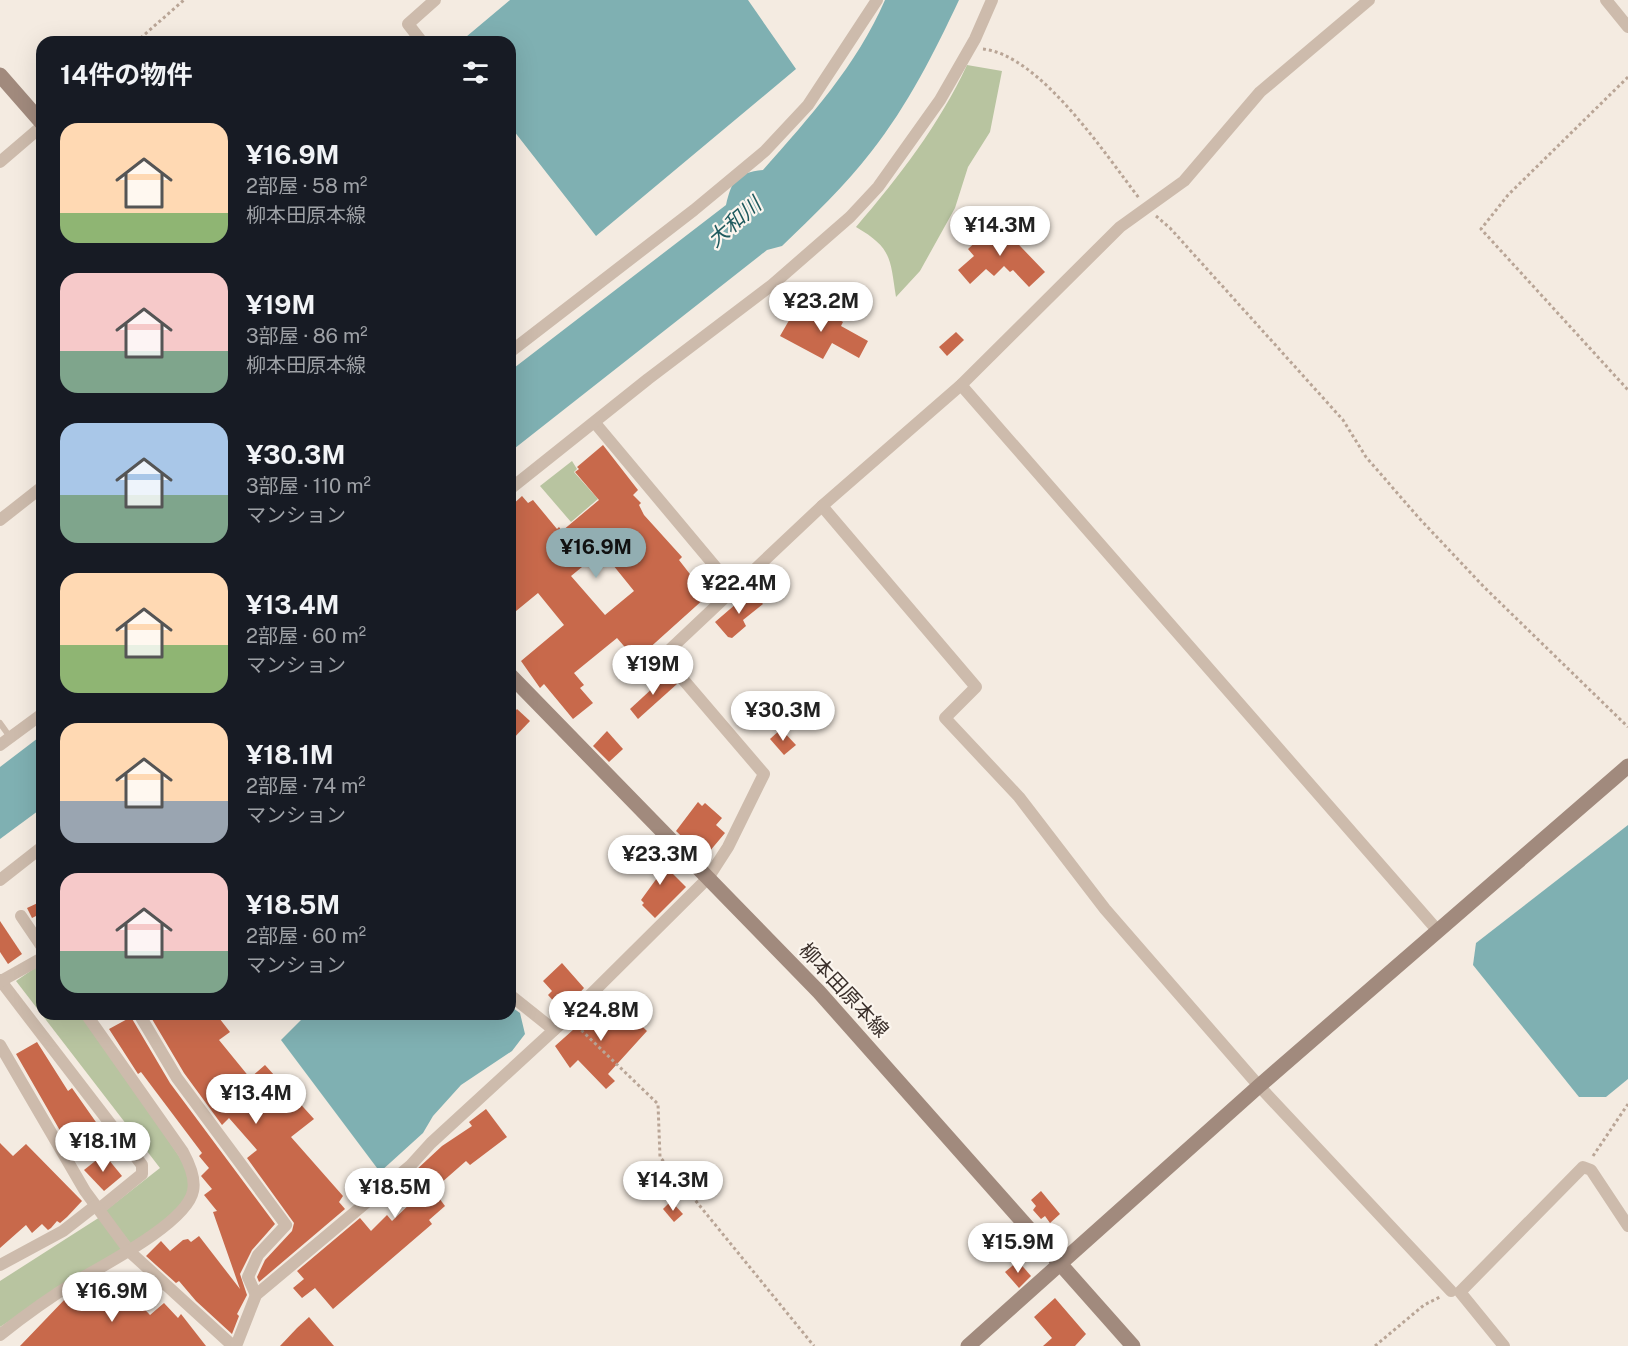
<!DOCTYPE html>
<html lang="ja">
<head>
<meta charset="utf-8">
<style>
  body { margin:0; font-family:"Public Sans","Noto Sans JP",sans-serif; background:#242831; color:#f1f3f6; height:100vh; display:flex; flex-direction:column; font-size:22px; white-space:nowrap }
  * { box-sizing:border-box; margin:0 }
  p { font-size:20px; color:#9ea1a6 }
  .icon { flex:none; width:33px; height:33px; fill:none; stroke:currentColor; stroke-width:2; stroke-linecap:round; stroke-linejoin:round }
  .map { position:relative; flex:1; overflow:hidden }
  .details { position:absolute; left:36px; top:36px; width:480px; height:984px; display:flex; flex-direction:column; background:#171b24; border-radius:18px; box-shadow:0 6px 24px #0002 }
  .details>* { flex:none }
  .price { position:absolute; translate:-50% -51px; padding:0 14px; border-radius:21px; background:#fff; color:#222; font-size:20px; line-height:39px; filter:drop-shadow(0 2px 3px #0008) }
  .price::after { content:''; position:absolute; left:50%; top:36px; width:18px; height:14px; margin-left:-9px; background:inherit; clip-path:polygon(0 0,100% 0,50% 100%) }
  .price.on { background:#92aeb2; color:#111 }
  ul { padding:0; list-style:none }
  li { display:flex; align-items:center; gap:18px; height:150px; padding:0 24px }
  li span { display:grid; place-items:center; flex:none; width:168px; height:120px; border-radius:18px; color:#555 }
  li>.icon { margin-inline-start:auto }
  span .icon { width:72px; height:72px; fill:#fffc; stroke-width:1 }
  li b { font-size:26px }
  h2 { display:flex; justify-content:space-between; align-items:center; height:72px; padding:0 24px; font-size:26px }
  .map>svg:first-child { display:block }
</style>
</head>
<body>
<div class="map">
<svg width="1628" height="1346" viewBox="0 0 1628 1346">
  <rect width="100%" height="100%" fill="#f4ebe1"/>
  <!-- green -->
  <g fill="#b8c4a0">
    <path d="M967,65L1002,71L990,132L968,167L955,208L920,271L896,297C890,258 892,248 856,227C899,177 939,125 967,65Z"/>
    <polygon points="572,461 577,469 574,472 598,499 571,522 540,486"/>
    <path d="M42,963V1014H83L187,1168C188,1174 190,1181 189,1188C187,1208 149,1234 131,1244L105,1211L160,1168L16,981Z"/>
    <polygon points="100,1217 122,1249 0,1327 0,1281"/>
  </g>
  <!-- water -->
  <g fill="#7fb0b2">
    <polygon points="510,0 748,0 796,69 596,236 510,126 510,42 460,42"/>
    <path d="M885,0H959C934,53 908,105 871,152C845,186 813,216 782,246L767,250L510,452V371L726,205C732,180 736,173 763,170C809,118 857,65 885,0Z"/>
    <polygon points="42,735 42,808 0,839 0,767"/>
    <polygon points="1628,825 1628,1079 1606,1097 1579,1097 1473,965 1476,943"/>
    <polygon points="510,1006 520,1013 525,1034 512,1051 461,1085 433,1116 423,1133 380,1172 281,1040 307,1014 510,1014"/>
  </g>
  <!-- building -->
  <g fill="#c8694b" fill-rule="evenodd">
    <polygon points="997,222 1045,272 1029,287 1013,270 1010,272 1004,266 994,276 986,269 970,284 958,270 974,256 968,249"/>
    <polygon points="811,304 843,322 841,326 868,341 859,358 832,343 823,359 780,336 795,310 797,311 800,306 808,310"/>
    <polygon points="956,332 964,340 947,356 939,347"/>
    <path d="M603,445L638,490L633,495L641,503L639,505L644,515L682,557L679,560L693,578L690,581L705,598L636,660L617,638L574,673L584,685L580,688L593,703L573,719L544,684L540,688L521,661L564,625L538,593L510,616V507L522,496L528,503L533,500L557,529L559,527L562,531L599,500L575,472L579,469L577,467ZM603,537L621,558L613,565L634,591L605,615L571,576L582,567L575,559Z"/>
    <polygon points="751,591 763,604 743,620 746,626 732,638 728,637 715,622"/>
    <polygon points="668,674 677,684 638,719 630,709"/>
    <polygon points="517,709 530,721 510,742 510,717"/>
    <polygon points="781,729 796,745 784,755 770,739"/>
    <polygon points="607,731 623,749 609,762 593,746"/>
    <polygon points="698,802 702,806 705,803 722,818 716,825 725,833 704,858 676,831"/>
    <polygon points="649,850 686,887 655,918 642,905 644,903 641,900 657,878 639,861"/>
    <polygon points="42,901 42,913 32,918 27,908"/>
    <polygon points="0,921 22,954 8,964 0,952"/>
    <polygon points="562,963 584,988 568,1006 562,1000 557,1005 548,995 552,991 543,981"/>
    <polygon points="592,1005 607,1021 621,1006 647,1031 608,1074 615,1081 606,1089 578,1060 570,1068 555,1046 583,1021 579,1017"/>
    <polygon points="149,1014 216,1014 230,1032 219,1040 250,1078 265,1065 314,1119 291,1137 343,1196 339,1202 345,1209 259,1282 257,1277 265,1260 292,1231 294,1223 247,1158 257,1150 229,1118 222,1125 184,1073"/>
    <polygon points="131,1017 170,1083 275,1224 252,1250 240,1274 247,1295 237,1314 239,1316 232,1334 196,1301 179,1281 176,1283 146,1256 161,1241 170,1251 183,1240 188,1239 191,1242 199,1236 240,1289 213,1212 217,1211 204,1195 212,1189 201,1176 209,1168 199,1156 202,1153 141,1072 138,1074 109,1029"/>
    <polygon points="37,1042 68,1091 72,1088 98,1125 98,1128 70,1148 16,1054"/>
    <polygon points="486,1109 507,1137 470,1165 466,1161 433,1190 445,1206 429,1220 432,1224 333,1309 315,1288 302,1298 293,1288 304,1279 297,1271 360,1218 371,1231 387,1215 392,1221 414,1200 400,1185 442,1146 472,1126 469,1122"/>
    <polygon points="0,1143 13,1156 26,1144 82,1201 67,1217 60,1223 57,1221 51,1228 48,1230 42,1224 32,1233 26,1225 0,1248"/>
    <polygon points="104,1154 122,1176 104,1191 84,1170"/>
    <polygon points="1041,1191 1060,1214 1050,1223 1045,1216 1041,1219 1033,1210 1036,1206 1031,1200"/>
    <polygon points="671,1201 683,1214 674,1222 663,1209"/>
    <polygon points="1018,1261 1031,1276 1019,1288 1005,1272"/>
    <polygon points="112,1275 132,1300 134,1298 150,1315 164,1303 178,1318 181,1314 206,1346 20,1346 67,1297 69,1299 75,1293 83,1301"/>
    <polygon points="1055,1298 1086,1334 1075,1346 1043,1346 1052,1338 1034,1317"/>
    <polygon points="309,1317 334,1346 280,1346 297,1328"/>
  </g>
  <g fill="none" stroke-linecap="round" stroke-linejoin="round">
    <!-- path -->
    <g stroke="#b9a596" stroke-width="3" stroke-dasharray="3 3" stroke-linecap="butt">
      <polyline points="136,42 184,0"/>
      <path d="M983,49C1040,55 1105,154 1139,198"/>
      <polyline points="1628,77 1508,195 1481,229 1628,390"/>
      <polyline points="1156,216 1170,228 1343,420 1366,457 1418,517 1484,587 1628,727"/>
      <polyline points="577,1026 658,1104 660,1157 814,1346"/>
      <polyline points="1593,1156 1628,1104"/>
      <polyline points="1375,1346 1424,1305 1440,1297"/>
    </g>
    <!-- lane -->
    <polyline stroke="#cdbbac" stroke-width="6" points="0,723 10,737"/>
    <!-- street -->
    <g stroke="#cdbbac" stroke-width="12">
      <polyline points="1606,0 1628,27"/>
      <polyline points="422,42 408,24 435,0"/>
      <polyline points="0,162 42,126"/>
      <polyline points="510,352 694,210 765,151 808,105 877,0"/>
      <polyline points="961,385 1438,931"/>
      <polyline points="595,423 734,589"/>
      <polyline points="510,489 648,379 772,285 850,217 878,187 940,100 975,39 992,0"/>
      <polyline points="822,506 976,687 945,718 1019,797 1105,909 1259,1086 1451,1291"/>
      <polyline points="0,520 42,487"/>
      <polyline points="0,745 42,714"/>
      <polyline points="0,880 42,847"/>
      <polyline points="21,916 42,947"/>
      <polyline points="0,980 142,1165 142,1174 99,1209"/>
      <polyline points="1,981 42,958"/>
      <polyline points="510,995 554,1030"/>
      <polyline points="139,1014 177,1078 286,1225 258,1255 248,1277 256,1295"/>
      <polyline points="0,1045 85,1191 130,1252 233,1346"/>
      <polyline points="0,1265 63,1231 95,1206"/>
      <path d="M0,1335C24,1316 49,1298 75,1282C102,1266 187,1223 193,1191C196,1178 189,1163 183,1152L86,1014"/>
      <polyline points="236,1346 256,1295 411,1165 431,1143 567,1018 708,878 728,847 764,774 663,656 822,506 961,385 1120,227 1184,181 1260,92 1369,0"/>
      <polyline points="1504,1346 1460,1292 1583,1167 1591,1170 1628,1226"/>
    </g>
    <!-- secondary -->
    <g stroke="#a18a7d" stroke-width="15">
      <polyline points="0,75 42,123"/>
      <polyline points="510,675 819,992 1133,1346"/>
      <polyline points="968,1346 1259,1086 1628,766"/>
    </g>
  </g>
  <g text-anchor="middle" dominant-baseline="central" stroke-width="4.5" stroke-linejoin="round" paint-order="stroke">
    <!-- street labels -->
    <g font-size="20" fill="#3b302b" stroke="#fbf5ee">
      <text transform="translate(844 990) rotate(47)">柳本田原本線</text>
    </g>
    <!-- water labels -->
    <g font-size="21" font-style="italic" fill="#1f5a5e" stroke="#fbf5ee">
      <text transform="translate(734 222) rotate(-41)">大和川</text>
    </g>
  </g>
</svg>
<b class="price" style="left:1000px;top:257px">¥14.3M</b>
<b class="price" style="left:821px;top:333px">¥23.2M</b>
<b class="price on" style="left:596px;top:579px">¥16.9M</b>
<b class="price" style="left:739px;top:615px">¥22.4M</b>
<b class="price" style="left:653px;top:696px">¥19M</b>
<b class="price" style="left:783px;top:742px">¥30.3M</b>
<b class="price" style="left:660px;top:886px">¥23.3M</b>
<b class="price" style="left:601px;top:1042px">¥24.8M</b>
<b class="price" style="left:256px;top:1125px">¥13.4M</b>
<b class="price" style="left:103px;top:1173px">¥18.1M</b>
<b class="price" style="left:673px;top:1212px">¥14.3M</b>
<b class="price" style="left:395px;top:1219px">¥18.5M</b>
<b class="price" style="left:1018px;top:1274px">¥15.9M</b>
<b class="price" style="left:112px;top:1323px">¥16.9M</b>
<section class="details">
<h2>14件の物件<svg class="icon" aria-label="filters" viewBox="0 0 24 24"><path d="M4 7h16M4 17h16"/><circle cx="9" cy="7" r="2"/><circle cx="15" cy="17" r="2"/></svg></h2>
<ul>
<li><span style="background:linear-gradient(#ffd9b3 75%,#8fb573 0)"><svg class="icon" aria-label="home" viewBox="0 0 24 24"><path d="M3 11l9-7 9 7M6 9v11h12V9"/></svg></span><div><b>¥16.9M</b><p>2部屋 · 58 m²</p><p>柳本田原本線</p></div></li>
<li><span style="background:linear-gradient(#f6c9c9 65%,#7fa58c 0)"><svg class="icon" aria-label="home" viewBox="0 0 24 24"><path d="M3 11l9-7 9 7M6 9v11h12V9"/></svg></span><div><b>¥19M</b><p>3部屋 · 86 m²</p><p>柳本田原本線</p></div></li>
<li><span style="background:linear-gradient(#a9c7e8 60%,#7fa58c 0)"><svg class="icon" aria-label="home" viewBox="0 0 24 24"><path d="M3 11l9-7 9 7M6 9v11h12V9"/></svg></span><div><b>¥30.3M</b><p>3部屋 · 110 m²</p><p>マンション</p></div></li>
<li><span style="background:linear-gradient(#ffd9b3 60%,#8fb573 0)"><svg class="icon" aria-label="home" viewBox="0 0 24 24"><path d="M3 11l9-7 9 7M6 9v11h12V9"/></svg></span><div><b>¥13.4M</b><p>2部屋 · 60 m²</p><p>マンション</p></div></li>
<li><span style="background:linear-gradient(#ffd9b3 65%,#9aa5b1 0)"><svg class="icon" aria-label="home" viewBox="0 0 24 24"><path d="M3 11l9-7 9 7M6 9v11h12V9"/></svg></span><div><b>¥18.1M</b><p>2部屋 · 74 m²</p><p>マンション</p></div></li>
<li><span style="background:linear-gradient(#f6c9c9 65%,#7fa58c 0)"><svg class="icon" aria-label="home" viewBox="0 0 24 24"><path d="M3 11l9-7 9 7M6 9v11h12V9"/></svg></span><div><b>¥18.5M</b><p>2部屋 · 60 m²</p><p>マンション</p></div></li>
</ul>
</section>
</div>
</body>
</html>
